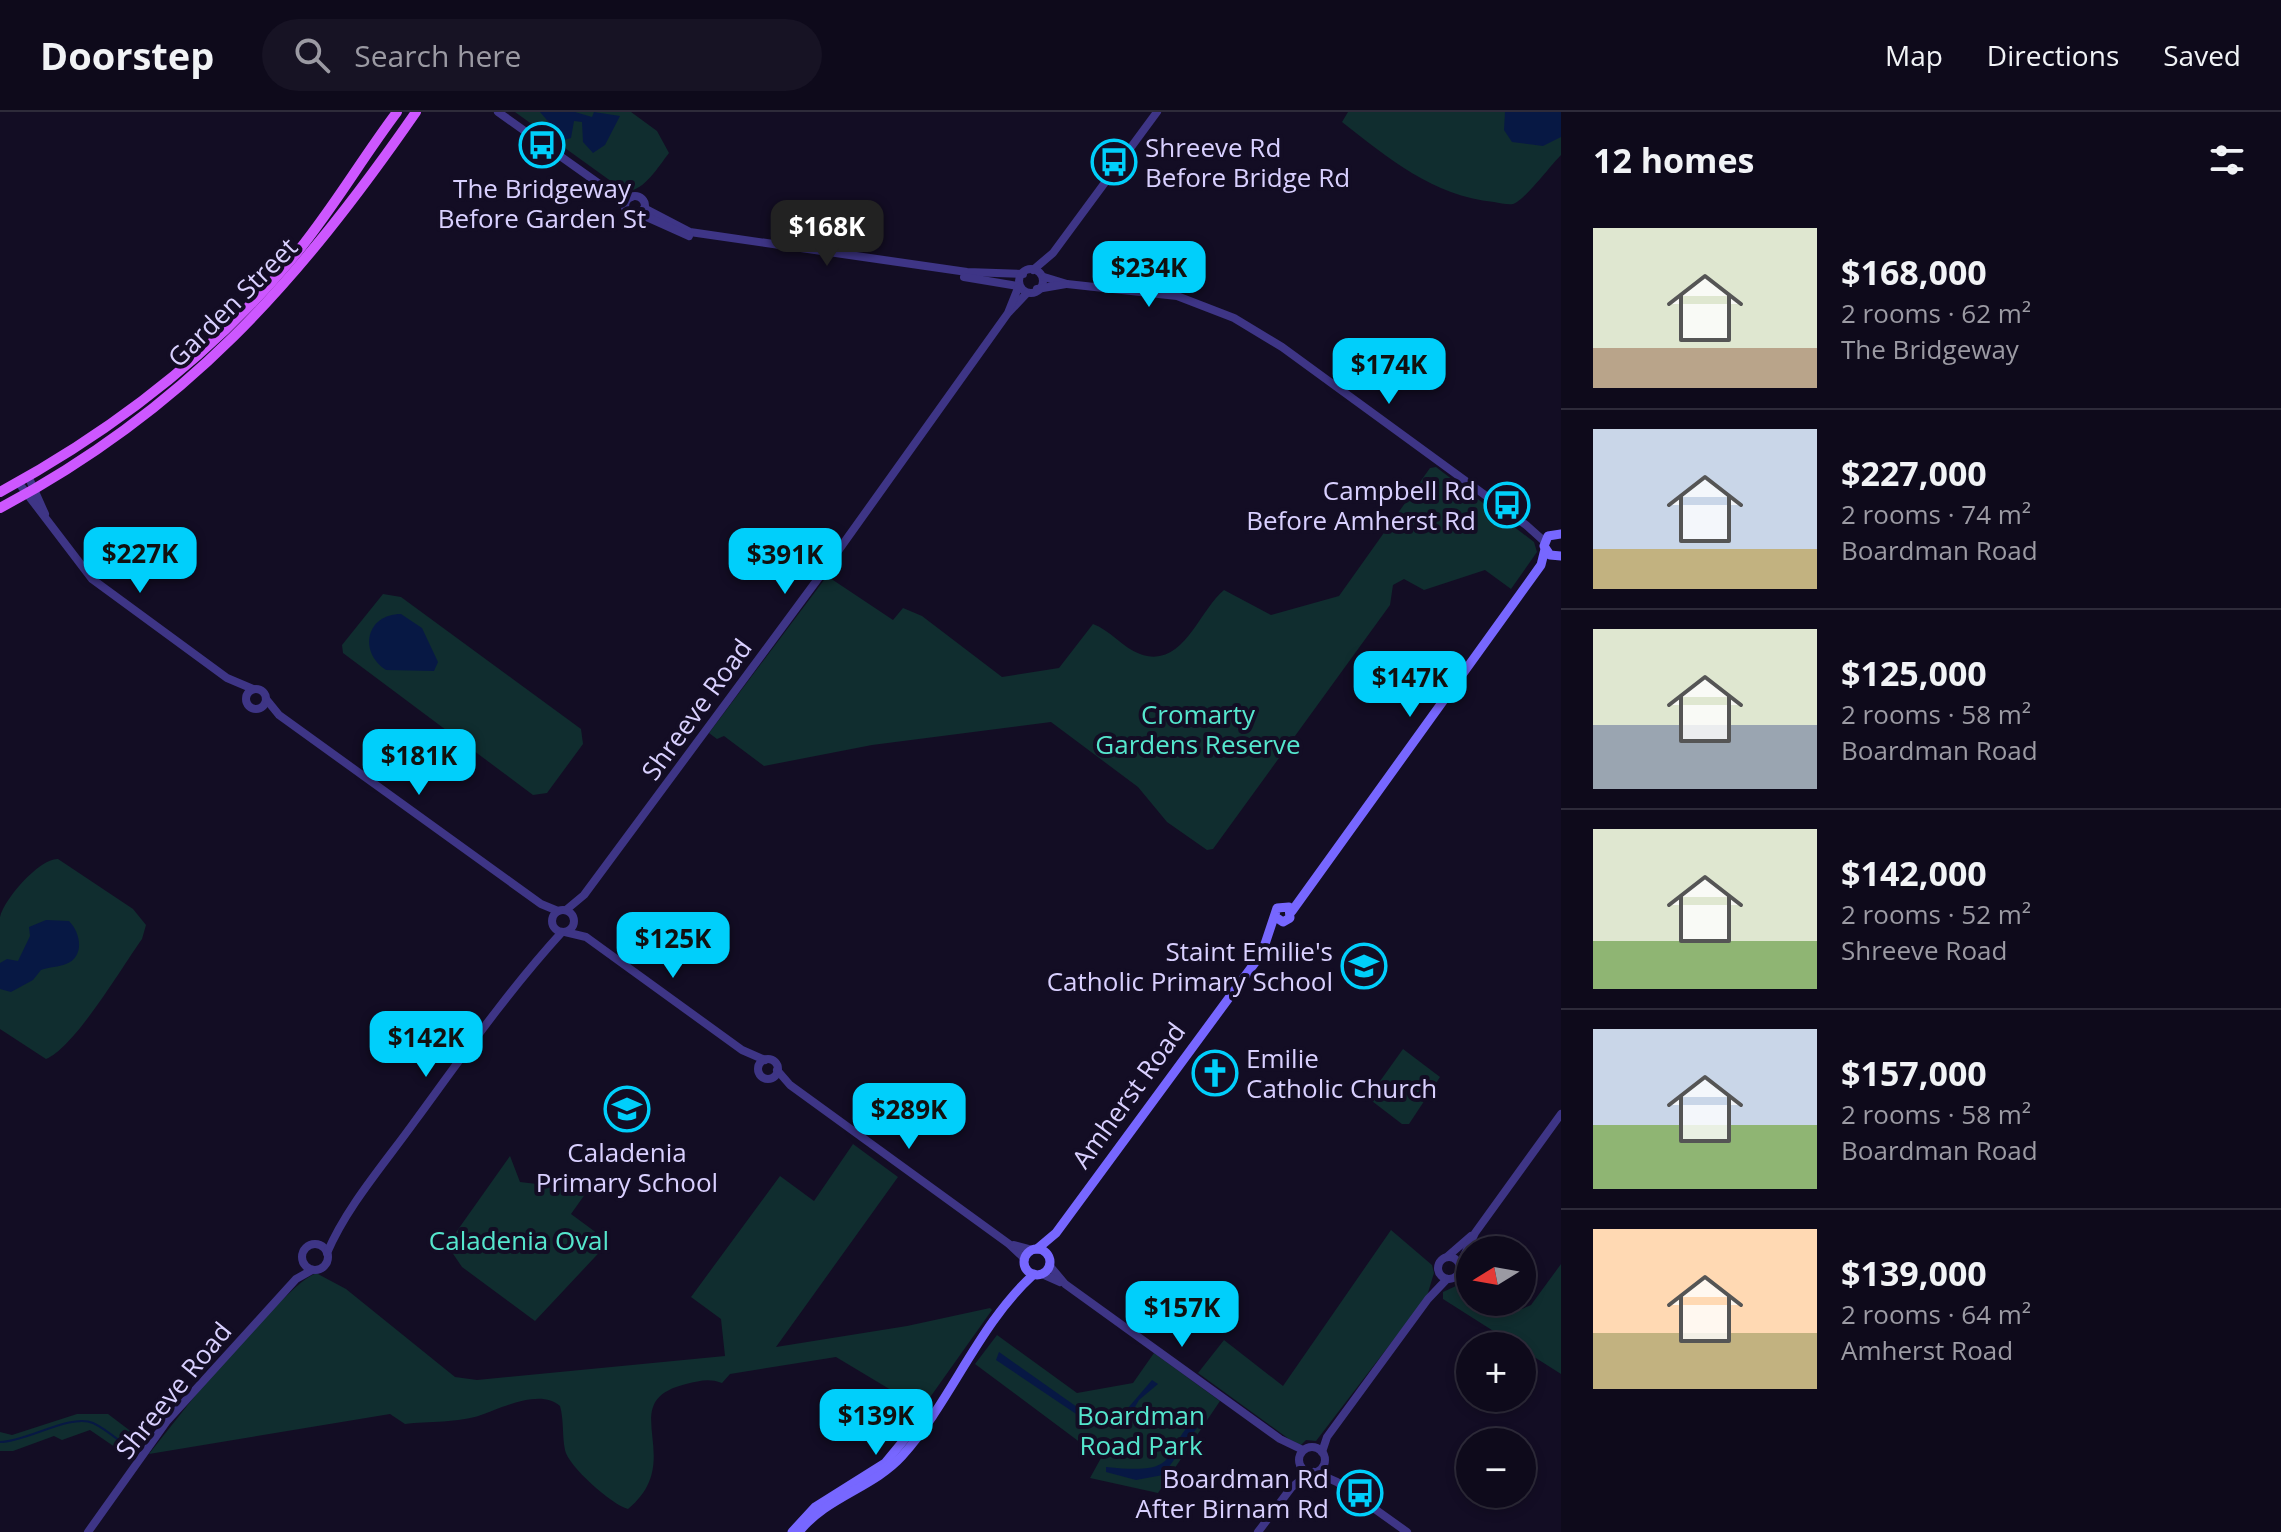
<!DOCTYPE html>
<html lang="en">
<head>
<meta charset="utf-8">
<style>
  body { margin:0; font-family:"Open Sans",sans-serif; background:#171324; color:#f1f3f6; height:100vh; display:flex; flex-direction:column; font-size:30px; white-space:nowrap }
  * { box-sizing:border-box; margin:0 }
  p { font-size:26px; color:#9b9aa3 }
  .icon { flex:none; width:44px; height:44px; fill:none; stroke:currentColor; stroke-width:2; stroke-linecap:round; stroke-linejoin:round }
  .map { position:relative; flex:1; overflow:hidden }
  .details { display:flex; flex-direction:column; background:#0e0a1b; width:720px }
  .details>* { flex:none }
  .needle { width:52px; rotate:259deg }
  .fabs { position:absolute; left:1456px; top:1124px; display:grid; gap:16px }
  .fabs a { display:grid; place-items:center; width:80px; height:80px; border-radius:50%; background:#0e0a1b; box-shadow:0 4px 12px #0003,0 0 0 2px #2e2b3a; font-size:40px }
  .price { position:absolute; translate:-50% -68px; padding:0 18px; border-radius:16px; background:#00cffb; color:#111; font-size:26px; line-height:52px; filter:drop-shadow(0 2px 4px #0008) }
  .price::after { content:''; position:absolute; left:50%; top:48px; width:24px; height:18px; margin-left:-12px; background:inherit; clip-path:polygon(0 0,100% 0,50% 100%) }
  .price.active { background:#222; color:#fff }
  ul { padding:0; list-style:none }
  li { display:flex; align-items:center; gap:24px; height:200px; padding:0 32px }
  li+li { border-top:2px solid #2e2b3a }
  li span { display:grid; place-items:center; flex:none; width:224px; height:160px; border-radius:0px; color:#555 }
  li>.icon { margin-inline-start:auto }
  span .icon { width:96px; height:96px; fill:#fffc; stroke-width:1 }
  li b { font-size:34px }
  h2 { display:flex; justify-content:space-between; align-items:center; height:96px; padding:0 32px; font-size:34px }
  header { display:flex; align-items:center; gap:48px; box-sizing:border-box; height:112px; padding:0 40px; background:#0e0a1b; border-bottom:2px solid #2e2b3a }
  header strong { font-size:38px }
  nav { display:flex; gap:44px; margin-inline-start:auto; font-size:28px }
  .search { width:560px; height:72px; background:#171324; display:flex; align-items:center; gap:20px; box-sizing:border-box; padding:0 28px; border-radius:44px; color:#9b9aa3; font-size:30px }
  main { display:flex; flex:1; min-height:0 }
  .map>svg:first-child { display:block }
</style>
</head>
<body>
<header>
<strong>Doorstep</strong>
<div class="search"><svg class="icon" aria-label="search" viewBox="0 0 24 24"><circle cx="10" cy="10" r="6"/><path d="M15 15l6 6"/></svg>Search here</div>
<nav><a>Map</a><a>Directions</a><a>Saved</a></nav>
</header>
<main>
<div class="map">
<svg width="1561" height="1420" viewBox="0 0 1561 1420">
  <rect width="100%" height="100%" fill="#130d24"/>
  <!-- green -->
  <g fill="#102d2f">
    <path d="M515,0H631L657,19L669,41C658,55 645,78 626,80Z"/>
    <path d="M1348,0H1561V43C1550,54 1525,88 1513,92C1508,93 1500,91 1494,90C1433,84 1388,46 1342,10Z"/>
    <path d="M1436,355L1534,430L1537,440L1511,477L1485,458L1424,478L1404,467L1393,473L1390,493L1213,737L1207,738L1167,710L1138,675L1051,610L872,633L764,654L724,624L717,627L709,621L827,464L893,508L903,496L922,504L1002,565L1059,556L1093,512C1110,518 1123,536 1140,542C1183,558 1199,498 1224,478L1271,503L1339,484L1430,356Z"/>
    <polygon points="383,482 401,485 581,617 583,632 547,681 533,683 343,541 342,533"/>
    <path d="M58,747L133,797L146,813L142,827C122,855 75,935 46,947L0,917C0,886 0,834 0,805C4,787 40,746 58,747Z"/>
    <polygon points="1403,937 1440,965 1409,1012 1402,1012 1368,986"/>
    <path d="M853,1032L898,1065L776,1235L907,1214L990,1196L992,1198L926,1291L916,1293L836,1245L730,1262L722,1271C708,1266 700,1269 686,1272C612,1290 689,1347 628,1397C612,1393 568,1354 565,1338C562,1323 564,1308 560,1294C541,1276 501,1296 481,1303C459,1311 428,1309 405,1312L390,1302L149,1342C190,1290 230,1238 278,1192C290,1181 301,1168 316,1161L346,1177L455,1265L477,1268L725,1244L721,1207L691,1185L780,1064L814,1089Z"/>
    <polygon points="510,1044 520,1070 588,1078 571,1102 609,1130 535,1209 462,1155 447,1133"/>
    <polygon points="1391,1118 1432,1153 1434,1161 1427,1184 1316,1329 1306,1328 1301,1333 1289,1327 1198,1261 1224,1228 1283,1274"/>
    <polygon points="1561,1152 1561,1262 1443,1187 1443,1180 1458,1173 1470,1178 1470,1190 1498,1190 1522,1197 1531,1193"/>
    <polygon points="997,1223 1077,1281 1133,1271 1154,1241 1220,1289 1158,1381 1090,1366 1101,1346 975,1252"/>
    <polygon points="77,1302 108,1302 141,1327 128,1344 90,1318 62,1328 54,1324 13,1339 0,1339 0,1320 12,1323"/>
  </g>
  <!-- water -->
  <g fill="#071844">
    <polygon points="540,0 575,0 592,5 594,0 620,4 605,33 593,41 583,30 582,10 574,9 571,26 564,28"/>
    <polygon points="1505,0 1561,0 1561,25 1543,34 1512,30 1504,18"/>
    <path d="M401,502L422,516L438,550L434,559L386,558C358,540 366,502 401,502Z"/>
    <path d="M46,808L69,809C81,821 85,845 66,852C59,855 49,855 41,858L33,868L11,880L0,877V851L7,847L18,849L30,824L29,815Z"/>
    <polygon points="999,1240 1094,1307 1122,1303 1152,1268 1158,1272 1139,1288 1127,1309 1094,1314 996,1248"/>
    <path d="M1204,1298L1205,1305L1163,1363L1136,1368L1106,1360V1355C1191,1364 1155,1339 1204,1298Z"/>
  </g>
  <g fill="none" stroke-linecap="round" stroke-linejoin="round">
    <!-- stream -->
    <path stroke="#071844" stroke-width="2" d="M0,1330C26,1330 71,1301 93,1311C106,1317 118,1328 130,1337"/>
    <!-- tertiary -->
    <g stroke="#3e3586" stroke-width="8">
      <polyline points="498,0 608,78 625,94"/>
      <polyline points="611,74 631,85"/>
      <circle cx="635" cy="94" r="10"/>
      <polyline points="644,96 690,120 967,160 1023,162"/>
      <polyline points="640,102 689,124"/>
      <circle cx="1031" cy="169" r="12"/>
      <polyline points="1033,158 1053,141 1157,0"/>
      <polyline points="964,165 1018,174"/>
      <polyline points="1044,165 1067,172 1177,184 1234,206 1282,235 1526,413 1545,430"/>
      <polyline points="1037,177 1066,172"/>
      <polyline points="1009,200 1027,181"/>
      <polyline points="28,364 45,402"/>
      <polyline points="18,370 92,467 227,566 253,577"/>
      <circle cx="256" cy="587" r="10"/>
      <polyline points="266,587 279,603 541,792 558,799"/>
      <circle cx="563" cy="809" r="11"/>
      <polyline points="566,798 584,783 823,460 1008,201 1018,176"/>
      <polyline points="565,820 586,825 742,938 765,948"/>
      <circle cx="768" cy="957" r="10"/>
      <polyline points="777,958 790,973 1009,1132 1025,1147"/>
      <circle cx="315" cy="1145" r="13"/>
      <polyline points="1014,1133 1033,1138"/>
      <path d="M327,1141C347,1094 385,1051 415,1009C462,945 508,879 562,820"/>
      <polyline points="1448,1144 1471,1124"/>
      <circle cx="1449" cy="1156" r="11"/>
      <polyline points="1460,1152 1475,1121 1561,1002"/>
      <polyline points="1049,1153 1065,1172 1280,1327 1303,1338"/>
      <polyline points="1042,1162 1060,1170"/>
      <circle cx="1312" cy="1348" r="13"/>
      <polyline points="1322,1340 1327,1325 1428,1187 1447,1167"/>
      <polyline points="1314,1360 1337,1370 1407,1420"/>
      <polyline points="88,1420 167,1309 296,1167 312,1158"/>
      <polyline points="1258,1420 1291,1376 1310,1360"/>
    </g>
    <!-- secondary -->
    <g stroke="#7767ff" stroke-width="9">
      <polyline points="1561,422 1548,424 1544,434 1550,443 1561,444"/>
      <polyline points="1292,799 1541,453 1545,437"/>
      <polyline points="1037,1137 1056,1121 1262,841 1277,796 1289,795 1290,806 1283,810 1277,806"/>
      <circle cx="1037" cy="1150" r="13"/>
      <polyline points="792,1420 815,1395 885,1351 928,1299"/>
      <path d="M799,1420C826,1385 873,1376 902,1344C952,1288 978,1213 1034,1162"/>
    </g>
    <!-- primary -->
    <g stroke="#cd57ff" stroke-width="10">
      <path d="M0,380C109,321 210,244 290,149C330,102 360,49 397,0"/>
      <path d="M0,396C185,298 299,169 416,0"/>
    </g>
  </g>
  <!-- icons -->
  <defs>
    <g id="bus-ring" transform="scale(2.3)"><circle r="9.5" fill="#130d24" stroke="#00cffb" stroke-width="1.5"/><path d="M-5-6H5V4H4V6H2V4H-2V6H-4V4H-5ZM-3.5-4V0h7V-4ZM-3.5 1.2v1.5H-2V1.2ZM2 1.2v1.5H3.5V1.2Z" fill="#00cffb"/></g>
    <g id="school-ring" transform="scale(2.3)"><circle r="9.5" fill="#130d24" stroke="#00cffb" stroke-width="1.5"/><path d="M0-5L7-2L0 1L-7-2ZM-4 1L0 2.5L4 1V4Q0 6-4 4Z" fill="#00cffb"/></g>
    <g id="church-ring" transform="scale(2.3)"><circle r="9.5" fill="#130d24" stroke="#00cffb" stroke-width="1.5"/><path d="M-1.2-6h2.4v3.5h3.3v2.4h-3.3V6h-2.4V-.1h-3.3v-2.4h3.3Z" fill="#00cffb"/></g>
  </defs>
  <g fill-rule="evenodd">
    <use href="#bus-ring" x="542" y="33"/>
    <use href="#bus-ring" x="1114" y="50"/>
    <use href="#bus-ring" x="1507" y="393"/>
    <use href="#school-ring" x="1364" y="854"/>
    <use href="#church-ring" x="1215" y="961"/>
    <use href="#school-ring" x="627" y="997"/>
    <use href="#bus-ring" x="1360" y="1381"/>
  </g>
  <g text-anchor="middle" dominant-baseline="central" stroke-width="8" stroke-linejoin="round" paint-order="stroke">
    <!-- poi labels -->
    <g font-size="26" fill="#d9d0ff" stroke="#130d24" text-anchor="end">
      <text x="1145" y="35" text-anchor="start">Shreeve Rd<tspan x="1145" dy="30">Before Bridge Rd</tspan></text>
      <text x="542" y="76" text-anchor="middle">The Bridgeway<tspan x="542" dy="30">Before Garden St</tspan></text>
      <text x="1476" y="378">Campbell Rd<tspan x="1476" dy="30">Before Amherst Rd</tspan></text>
      <text x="1333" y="839">Staint Emilie's<tspan x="1333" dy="30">Catholic Primary School</tspan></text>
      <text x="1246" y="946" text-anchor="start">Emilie<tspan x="1246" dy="30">Catholic Church</tspan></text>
      <text x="627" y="1040" text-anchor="middle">Caladenia<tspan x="627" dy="30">Primary School</tspan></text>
      <text x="1329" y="1366">Boardman Rd<tspan x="1329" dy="30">After Birnam Rd</tspan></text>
    </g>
    <!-- street labels -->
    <g font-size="26" fill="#d9d0ff" stroke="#130d24">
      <text transform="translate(232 190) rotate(-45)">Garden Street</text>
      <text transform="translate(696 597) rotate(-54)">Shreeve Road</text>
      <text transform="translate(1128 983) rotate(-54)">Amherst Road</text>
      <text transform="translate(173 1278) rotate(-51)">Shreeve Road</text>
    </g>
    <!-- park labels -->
    <g font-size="26" fill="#55e6cd" stroke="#130d24">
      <text x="1198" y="602">Cromarty<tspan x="1198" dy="30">Gardens Reserve</tspan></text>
      <text x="519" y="1128">Caladenia Oval</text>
      <text x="1141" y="1303">Boardman<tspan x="1141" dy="30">Road Park</tspan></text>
    </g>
  </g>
</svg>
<div class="fabs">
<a><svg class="needle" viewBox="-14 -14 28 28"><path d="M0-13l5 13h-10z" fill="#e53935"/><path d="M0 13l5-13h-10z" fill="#9b9aa3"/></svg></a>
<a>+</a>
<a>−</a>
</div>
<b class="price active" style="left:827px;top:156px">$168K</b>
<b class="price" style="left:1149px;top:197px">$234K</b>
<b class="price" style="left:1389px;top:294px">$174K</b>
<b class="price" style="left:140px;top:483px">$227K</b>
<b class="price" style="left:785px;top:484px">$391K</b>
<b class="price" style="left:1410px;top:607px">$147K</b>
<b class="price" style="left:419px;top:685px">$181K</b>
<b class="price" style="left:673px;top:868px">$125K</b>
<b class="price" style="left:426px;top:967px">$142K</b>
<b class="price" style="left:909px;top:1039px">$289K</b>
<b class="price" style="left:1182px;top:1237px">$157K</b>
<b class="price" style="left:876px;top:1345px">$139K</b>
</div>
<section class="details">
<h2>12 homes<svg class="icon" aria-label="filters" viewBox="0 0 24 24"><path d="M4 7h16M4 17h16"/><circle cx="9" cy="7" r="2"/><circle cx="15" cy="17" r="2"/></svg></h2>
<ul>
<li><span style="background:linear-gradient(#dfe7d0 75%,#b9a48a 0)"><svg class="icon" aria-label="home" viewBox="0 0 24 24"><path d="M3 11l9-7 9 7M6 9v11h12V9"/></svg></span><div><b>$168,000</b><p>2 rooms · 62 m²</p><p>The Bridgeway</p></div></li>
<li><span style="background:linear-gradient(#c9d6e8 75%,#c2b280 0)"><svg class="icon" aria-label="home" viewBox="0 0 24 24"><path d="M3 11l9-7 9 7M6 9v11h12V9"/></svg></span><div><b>$227,000</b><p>2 rooms · 74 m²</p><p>Boardman Road</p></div></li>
<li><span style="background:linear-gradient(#dfe7d0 60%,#9aa5b1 0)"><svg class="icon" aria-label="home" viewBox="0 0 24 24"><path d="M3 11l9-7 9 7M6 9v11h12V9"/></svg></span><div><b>$125,000</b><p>2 rooms · 58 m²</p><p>Boardman Road</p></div></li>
<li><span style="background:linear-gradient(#dfe7d0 70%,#8fb573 0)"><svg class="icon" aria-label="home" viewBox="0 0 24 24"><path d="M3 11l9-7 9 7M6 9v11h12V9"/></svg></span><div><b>$142,000</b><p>2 rooms · 52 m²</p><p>Shreeve Road</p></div></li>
<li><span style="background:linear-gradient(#c9d6e8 60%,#8fb573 0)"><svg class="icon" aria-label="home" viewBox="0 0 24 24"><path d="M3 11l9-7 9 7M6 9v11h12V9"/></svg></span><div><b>$157,000</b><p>2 rooms · 58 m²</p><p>Boardman Road</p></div></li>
<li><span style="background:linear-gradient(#ffd9b3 65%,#c2b280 0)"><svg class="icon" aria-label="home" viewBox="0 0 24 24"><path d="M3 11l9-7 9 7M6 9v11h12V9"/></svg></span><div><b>$139,000</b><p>2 rooms · 64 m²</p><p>Amherst Road</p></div></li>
</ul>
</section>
</main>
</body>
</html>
